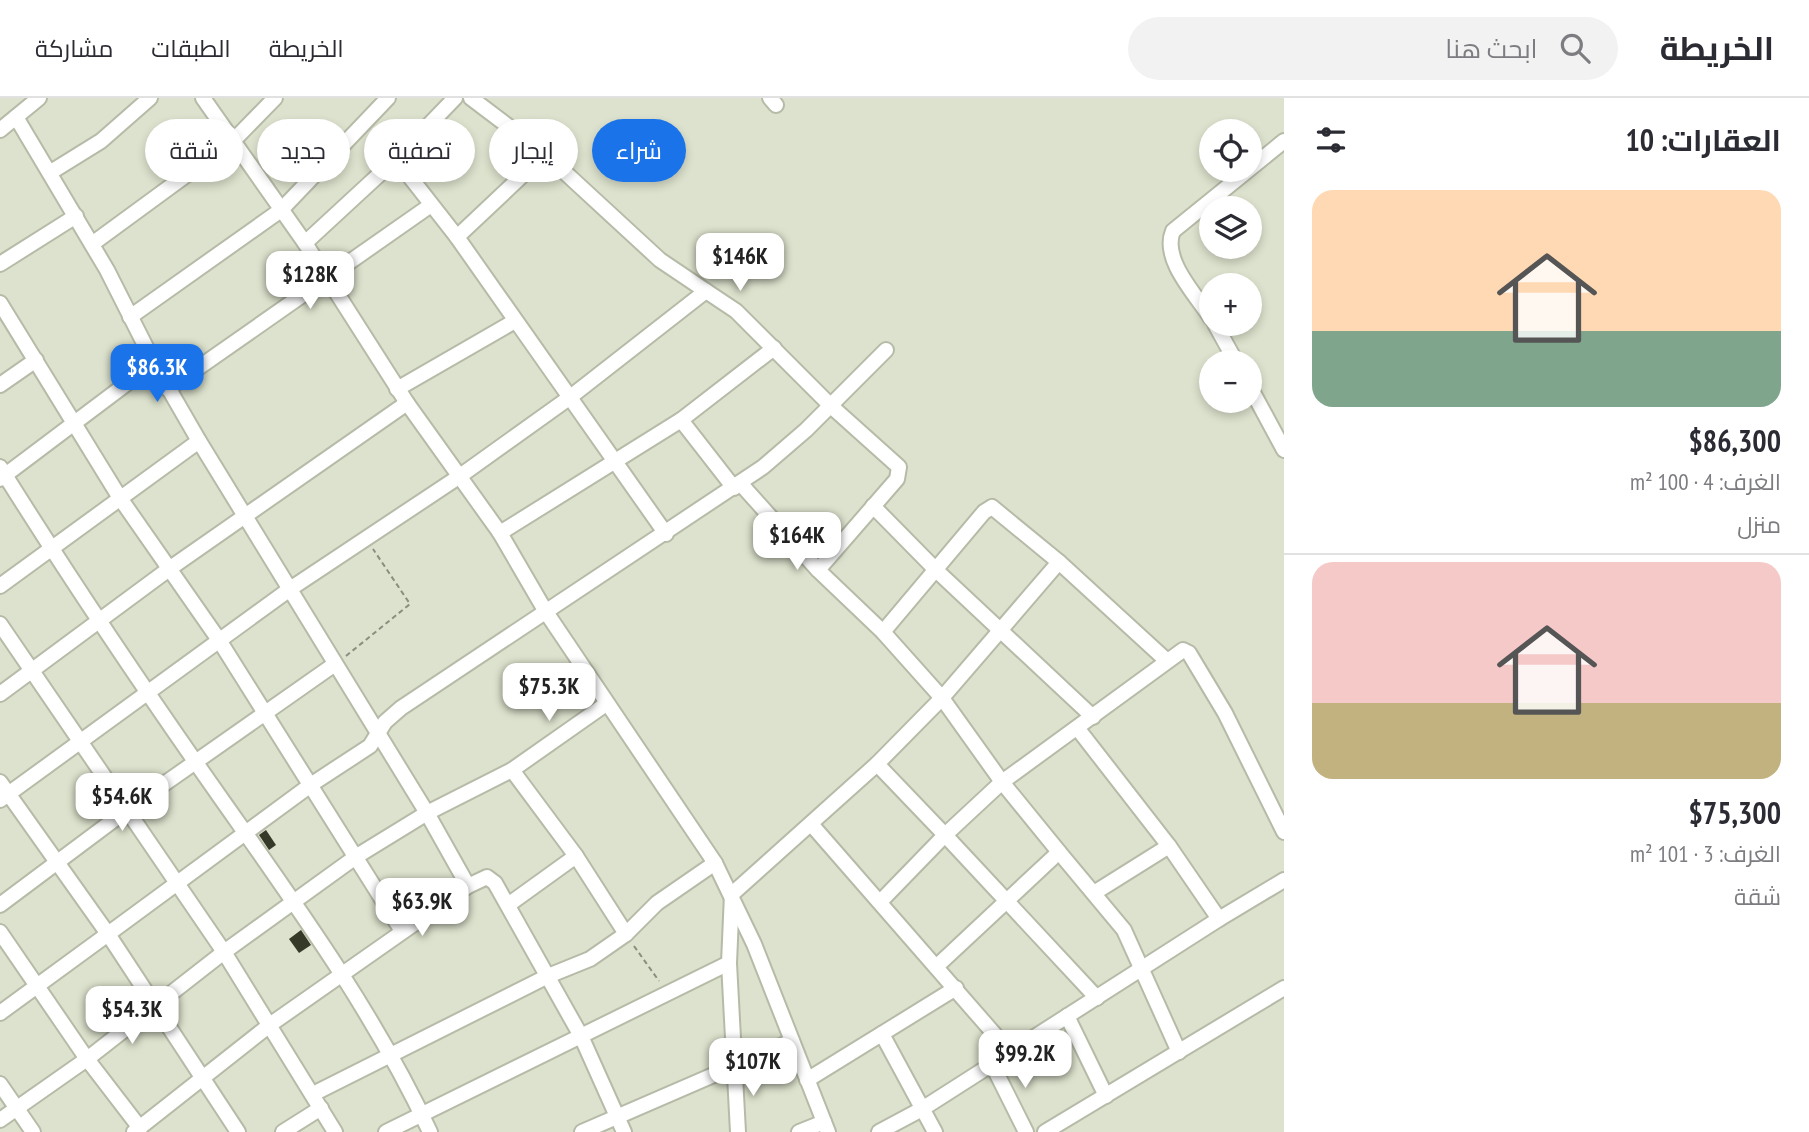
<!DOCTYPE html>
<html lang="ar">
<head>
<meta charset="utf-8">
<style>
  body { margin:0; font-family:"PT Sans Narrow",Cairo,sans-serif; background:#f2f2f3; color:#2b2b33; direction:rtl; height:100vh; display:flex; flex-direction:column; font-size:26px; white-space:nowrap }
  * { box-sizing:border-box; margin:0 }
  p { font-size:23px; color:#7c7c81 }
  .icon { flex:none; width:38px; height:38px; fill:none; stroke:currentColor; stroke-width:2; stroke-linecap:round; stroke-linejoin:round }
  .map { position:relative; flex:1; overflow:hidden; direction:ltr }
  .drawer { display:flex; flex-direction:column; background:#fff; width:525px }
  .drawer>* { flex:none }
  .top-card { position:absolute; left:21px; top:21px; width:665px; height:63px; direction:rtl; display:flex; gap:14px }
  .tools { position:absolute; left:1199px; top:21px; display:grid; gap:14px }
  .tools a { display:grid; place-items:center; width:63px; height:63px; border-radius:50%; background:#fff; box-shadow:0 4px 10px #0003; font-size:35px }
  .price { position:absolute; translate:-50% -60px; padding:0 16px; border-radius:14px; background:#fff; color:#222; font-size:23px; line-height:46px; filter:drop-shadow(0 2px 4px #0008) }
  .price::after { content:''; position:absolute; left:50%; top:42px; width:21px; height:16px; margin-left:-10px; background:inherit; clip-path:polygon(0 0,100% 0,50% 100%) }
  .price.active { background:#1a73e8; color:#fff }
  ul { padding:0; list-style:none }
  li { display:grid; align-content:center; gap:14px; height:371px; padding:0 28px }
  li+li { border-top:2px solid #e1e1e2 }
  li span { display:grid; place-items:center; height:217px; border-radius:21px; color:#555 }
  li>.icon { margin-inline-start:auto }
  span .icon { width:126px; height:126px; fill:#fffc; stroke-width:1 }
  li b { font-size:30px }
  h2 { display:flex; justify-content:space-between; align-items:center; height:84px; padding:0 28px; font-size:30px }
  .pill { padding:0 24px; border-radius:32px; background:#fff; box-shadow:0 4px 10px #0003; font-size:24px; line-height:63px }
  .pill.active { background:#1a73e8; color:#fff }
  header { display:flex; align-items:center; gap:42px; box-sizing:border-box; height:98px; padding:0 35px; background:#fff; border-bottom:2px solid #e1e1e2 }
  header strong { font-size:33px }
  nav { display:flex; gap:38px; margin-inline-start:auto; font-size:24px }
  .search { width:490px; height:63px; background:#f2f2f3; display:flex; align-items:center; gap:18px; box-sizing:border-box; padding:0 24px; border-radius:38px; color:#7c7c81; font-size:26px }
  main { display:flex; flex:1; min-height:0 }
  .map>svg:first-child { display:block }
</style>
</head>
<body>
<header>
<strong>الخريطة</strong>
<div class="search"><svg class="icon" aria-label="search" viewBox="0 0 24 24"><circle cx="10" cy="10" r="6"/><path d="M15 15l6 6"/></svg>ابحث هنا</div>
<nav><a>الخريطة</a><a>الطبقات</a><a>مشاركة</a></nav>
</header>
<main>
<section class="drawer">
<h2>العقارات: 10<svg class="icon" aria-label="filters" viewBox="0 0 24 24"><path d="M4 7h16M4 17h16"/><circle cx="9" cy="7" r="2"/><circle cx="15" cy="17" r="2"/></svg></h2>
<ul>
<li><span style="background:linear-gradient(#ffd9b3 65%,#7fa58c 0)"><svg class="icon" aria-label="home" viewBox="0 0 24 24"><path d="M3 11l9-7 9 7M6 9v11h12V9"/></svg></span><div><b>$86,300</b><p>الغرف: 4 · 100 m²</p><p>منزل</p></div></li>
<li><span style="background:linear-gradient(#f6c9c9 65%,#c2b280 0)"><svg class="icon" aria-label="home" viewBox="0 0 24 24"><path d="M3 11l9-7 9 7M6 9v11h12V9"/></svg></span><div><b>$75,300</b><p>الغرف: 3 · 101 m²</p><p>شقة</p></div></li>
</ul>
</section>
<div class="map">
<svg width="1284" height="1034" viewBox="0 0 1284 1034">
  <rect width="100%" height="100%" fill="#dce2cd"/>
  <!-- building -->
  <g fill="#343928">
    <polygon points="266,732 276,747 269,752 259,737"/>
    <polygon points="301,832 311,847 299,855 289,841"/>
  </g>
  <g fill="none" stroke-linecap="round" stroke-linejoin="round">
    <!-- minor casing -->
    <g stroke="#b5bba7" stroke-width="18">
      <g id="minor">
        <polyline points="203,0 305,145 407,305 500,435 546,514 715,765 754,846 828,1034"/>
        <polyline points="471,0 545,56 660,162 706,193"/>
        <polyline points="770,0 776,7"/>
        <polyline points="16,19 107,172 154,265 199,343 427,715 468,788"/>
        <polyline points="0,32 39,0"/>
        <polyline points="396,61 457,139 666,436"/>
        <polyline points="51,74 101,43 150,0"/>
        <polyline points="457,139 545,56"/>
        <polyline points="305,145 396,61 455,0"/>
        <polyline points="92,146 234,42 275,0"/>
        <polyline points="0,166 76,118"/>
        <polyline points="0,205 120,400 219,542 402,833"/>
        <polyline points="130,219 281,112 388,0"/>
        <path d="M1211,220C1196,197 1161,161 1173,133L1284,43"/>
        <polyline points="1215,226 1236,264"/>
        <polyline points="0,287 36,262"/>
        <polyline points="1250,289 1284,352"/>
        <polyline points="168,291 431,107"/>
        <polyline points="397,291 515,223"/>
        <polyline points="681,322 774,250"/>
        <path d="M0,369C70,481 144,591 220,699C296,807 374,914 430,1034"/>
        <polyline points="0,381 154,265"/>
        <polyline points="740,385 818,472 883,534 942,600 1002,684 1059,754 937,868"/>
        <polyline points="873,408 937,473 1093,619"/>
        <polyline points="500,435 681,322 734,390"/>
        <polyline points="0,488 199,343"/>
        <polyline points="0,526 224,854 335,1034"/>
        <polyline points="883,534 984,414 992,409 1059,464 1166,562"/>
        <polyline points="0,596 169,471 407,305"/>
        <polyline points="1078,631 1169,748 1219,821"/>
        <polyline points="877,666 945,737 880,804"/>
        <polyline points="512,672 576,758 626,836"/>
        <polyline points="0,684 108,836 312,686 370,648 385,624 401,610 763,369 806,332 886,252"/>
        <polyline points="0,702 290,491 460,378 569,300 706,193 736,213 831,308 899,369 897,381 818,472"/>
        <polyline points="811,726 1010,954"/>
        <polyline points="1059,754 1124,832 1179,954"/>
        <polyline points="1094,795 1169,748"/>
        <polyline points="0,807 127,712 335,566"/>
        <polyline points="508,807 576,758"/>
        <polyline points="0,834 87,961 140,1030"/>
        <polyline points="1097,900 945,737 1002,684 1183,552 1189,555 1225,615 1284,734"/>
        <polyline points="0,915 108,836 238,1034"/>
        <polyline points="1067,918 1106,998"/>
        <polyline points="882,936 935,1034"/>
        <polyline points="992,966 1026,1034"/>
        <polyline points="807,982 956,890"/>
        <polyline points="0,986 33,1034"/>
        <polyline points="313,996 548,878 590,861 626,836 657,805 715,765"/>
        <polyline points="0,1022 87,961 224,854 357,758 427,715 512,672 606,606"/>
        <polyline points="134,1034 271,926 468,788 487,779 495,785 581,938 624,1034"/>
        <polyline points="283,1034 321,1010"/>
        <polyline points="386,1034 729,865"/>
        <polyline points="582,1034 792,943"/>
        <polyline points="738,1034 729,865 732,796 877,666 942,600 1059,464"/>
        <polyline points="799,1034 824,1024"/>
        <polyline points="879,1034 922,1011 1219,821 1284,782"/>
        <polyline points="1045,1034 1284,890"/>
      </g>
    </g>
    <!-- path -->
    <g stroke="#8a8e7f" stroke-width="2" stroke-dasharray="5 3.5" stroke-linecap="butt">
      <polyline points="346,558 410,506 373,451"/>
      <polyline points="634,848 659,883"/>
    </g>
    <!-- minor -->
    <use href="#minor" stroke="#fff" stroke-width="14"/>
  </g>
</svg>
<div class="tools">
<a><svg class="icon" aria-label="locate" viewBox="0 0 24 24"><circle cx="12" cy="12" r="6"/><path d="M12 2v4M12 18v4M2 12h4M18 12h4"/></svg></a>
<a><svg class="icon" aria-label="layers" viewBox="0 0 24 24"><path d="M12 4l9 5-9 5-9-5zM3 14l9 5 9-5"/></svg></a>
<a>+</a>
<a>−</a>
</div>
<b class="price" style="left:740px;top:195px">$146K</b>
<b class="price" style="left:310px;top:213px">$128K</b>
<b class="price active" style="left:157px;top:306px">$86.3K</b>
<b class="price" style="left:797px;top:474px">$164K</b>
<b class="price" style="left:549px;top:625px">$75.3K</b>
<b class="price" style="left:122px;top:735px">$54.6K</b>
<b class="price" style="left:422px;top:840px">$63.9K</b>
<b class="price" style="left:132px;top:948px">$54.3K</b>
<b class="price" style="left:1025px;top:992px">$99.2K</b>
<b class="price" style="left:753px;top:1000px">$107K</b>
<div class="top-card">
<a class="pill active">شراء</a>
<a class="pill">إيجار</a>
<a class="pill">تصفية</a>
<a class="pill">جديد</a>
<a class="pill">شقة</a>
</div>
</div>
</main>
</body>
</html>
